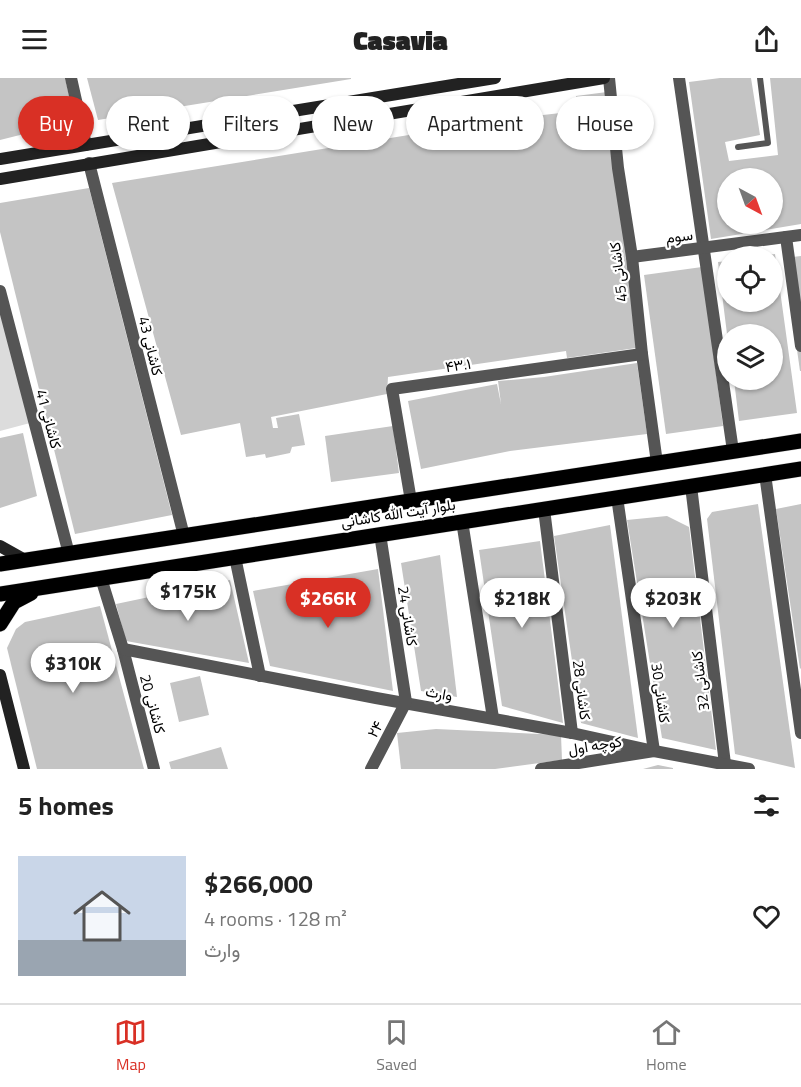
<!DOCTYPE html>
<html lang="en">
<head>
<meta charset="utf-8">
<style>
  body { margin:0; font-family:"Titillium Web",Vazirmatn,sans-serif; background:#f2f2f2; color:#222; height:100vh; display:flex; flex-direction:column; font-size:22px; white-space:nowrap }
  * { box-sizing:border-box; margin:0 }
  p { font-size:20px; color:#767676 }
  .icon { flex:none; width:33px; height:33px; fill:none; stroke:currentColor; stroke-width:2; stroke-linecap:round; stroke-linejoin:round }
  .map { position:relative; height:691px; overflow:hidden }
  .panel { display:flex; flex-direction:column; background:#fff; flex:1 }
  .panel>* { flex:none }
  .banner { position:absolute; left:18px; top:18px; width:765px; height:54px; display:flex; gap:12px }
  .needle { width:39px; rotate:139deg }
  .controls { position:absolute; left:717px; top:90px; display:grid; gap:12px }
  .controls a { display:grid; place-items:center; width:66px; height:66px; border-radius:50%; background:#fff; box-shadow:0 2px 4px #0004; font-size:30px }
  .price { position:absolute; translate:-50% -51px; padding:0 14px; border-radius:21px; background:#fff; color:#222; font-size:20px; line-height:39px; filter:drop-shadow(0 2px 3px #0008) }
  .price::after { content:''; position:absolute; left:50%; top:36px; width:18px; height:14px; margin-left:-9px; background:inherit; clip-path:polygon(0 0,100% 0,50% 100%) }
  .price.active { background:#d93025; color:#fff }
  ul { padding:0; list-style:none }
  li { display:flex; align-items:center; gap:18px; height:150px; padding:0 18px }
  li+li { border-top:2px solid #e0e0e0 }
  li span { display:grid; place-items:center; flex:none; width:168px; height:120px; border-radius:0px; color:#555 }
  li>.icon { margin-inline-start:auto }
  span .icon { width:72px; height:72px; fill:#fffc; stroke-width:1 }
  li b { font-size:26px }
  h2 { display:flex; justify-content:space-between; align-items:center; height:72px; padding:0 18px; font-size:26px }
  .tag { padding:0 21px; border-radius:27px; background:#fff; box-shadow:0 2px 4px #0004; font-size:21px; line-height:54px }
  .tag.active { background:#d93025; color:#fff }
  header { display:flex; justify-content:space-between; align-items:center; height:78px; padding:0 18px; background:#fff; font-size:27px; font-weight:800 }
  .dock { display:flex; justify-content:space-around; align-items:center; height:84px; border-top:2px solid #e0e0e0; background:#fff; font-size:16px; color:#767676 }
  .dock a { display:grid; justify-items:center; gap:3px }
  .dock .active { color:#d93025 }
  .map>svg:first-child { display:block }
</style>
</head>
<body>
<header><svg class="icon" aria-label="menu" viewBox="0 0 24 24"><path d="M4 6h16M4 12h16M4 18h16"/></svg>Casavia<svg class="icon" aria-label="share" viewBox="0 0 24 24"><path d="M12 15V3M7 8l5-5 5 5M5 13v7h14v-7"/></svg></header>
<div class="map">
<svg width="801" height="691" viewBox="0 0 801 691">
  <rect width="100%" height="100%" fill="#fff"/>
  <!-- green -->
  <polygon fill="#dcdcdc" points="0,228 30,345 0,353"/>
  <!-- building -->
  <g fill="#c4c4c4" fill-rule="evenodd">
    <polygon points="0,0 65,0 76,49 36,53 0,62"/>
    <polygon points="87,0 351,0 351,1 98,42"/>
    <path d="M720,0H751L760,57L725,64L729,83L778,77L770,0H801V146L711,161L689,4ZM728,100H772V146H728Z"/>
    <polygon points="607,14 618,90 636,270 567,280 566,273 388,299 387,316 271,339 273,350 278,350 276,340 299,336 305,367 292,369 290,375 266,380 265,376 246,379 240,345 181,357 112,105 508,41 578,33 576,18"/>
    <polygon points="89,110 172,437 75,456 0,154 0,125"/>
    <polygon points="775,176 797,335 739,343 734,302 772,302 772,256 727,256 718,184 728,183 728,224 772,224 772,178 768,177"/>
    <polygon points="801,178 801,293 800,293 784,180"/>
    <polygon points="702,189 723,348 666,356 644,197"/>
    <polygon points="637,285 647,356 510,373 421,391 408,323 497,306 501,326 498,303 544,299"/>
    <polygon points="393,348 399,395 331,404 325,358"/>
    <polygon points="23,355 37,418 0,430 0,360"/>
    <polygon points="758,426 795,690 735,676 707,441 712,434"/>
    <polygon points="801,426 801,590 800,591 776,431"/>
    <polygon points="667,438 689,449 716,672 662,660 627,442"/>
    <polygon points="610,447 638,660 581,645 554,458"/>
    <polygon points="540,463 563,645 502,628 479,472"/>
    <polygon points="440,477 450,560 457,619 421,613 401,485"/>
    <polygon points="378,491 393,613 270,588 253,513"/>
    <polygon points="230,502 249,585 126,563 116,526"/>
    <polygon points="100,528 144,691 37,691 7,570 16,551 25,544"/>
    <polygon points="200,598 209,637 179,644 170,605"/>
    <polygon points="436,651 561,657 562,682 495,691 401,691 397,655"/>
    <polygon points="221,669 228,691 171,691 169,684"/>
    <polygon points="658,687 673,690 673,691 643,691"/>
  </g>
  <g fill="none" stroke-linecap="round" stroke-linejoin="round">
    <!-- primary casing -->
    <g stroke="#dbdbdb" stroke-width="16">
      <g id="primary">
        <polyline points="0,486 801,363"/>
        <polyline points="0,516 801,391"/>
        <polyline points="0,546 14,524 31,515"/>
      </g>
    </g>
    <!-- service -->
    <polyline stroke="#555" stroke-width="6" points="738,69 768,65 760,0"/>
    <!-- minor -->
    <g stroke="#555" stroke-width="12">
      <polyline points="71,0 86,67"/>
      <polyline points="609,0 618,90 632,179 642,276 657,385"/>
      <polyline points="679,0 733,373"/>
      <polyline points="89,85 184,458"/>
      <polyline points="786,159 801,268"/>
      <polyline points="632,179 801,157"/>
      <polyline points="0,213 69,476"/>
      <polyline points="765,396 801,655"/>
      <polyline points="691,408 725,686"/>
      <polyline points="411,423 392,311 642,276"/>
      <polyline points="544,431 572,655"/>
      <polyline points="462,443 493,640"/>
      <polyline points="235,479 260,598"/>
      <polyline points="101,500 123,571 154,691"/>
      <polyline points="123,571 376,620 572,655 654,673 749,691"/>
      <polyline points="371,691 406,624 380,456"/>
      <polyline points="541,691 654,673 617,419"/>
    </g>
    <!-- secondary -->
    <g stroke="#222" stroke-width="12">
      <polyline points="0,81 495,0"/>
      <polyline points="0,101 604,0"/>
      <polyline points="0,468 25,482"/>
      <polyline points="0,597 24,691"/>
    </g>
    <!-- primary -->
    <use href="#primary" stroke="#000" stroke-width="15"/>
  </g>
  <g text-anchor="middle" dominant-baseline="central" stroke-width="4.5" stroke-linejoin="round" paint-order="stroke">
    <!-- street labels -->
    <g font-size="15" fill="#000" stroke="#fff">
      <text transform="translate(679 158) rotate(-8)">سوم</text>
      <text transform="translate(618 194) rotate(-97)">کاشانی 45</text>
      <text transform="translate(151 268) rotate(76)">کاشانی 43</text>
      <text transform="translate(458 287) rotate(-8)">۴۳.۱</text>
      <text transform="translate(49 341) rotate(75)">کاشانی 41</text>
      <text transform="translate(398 435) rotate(-9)">بلوار آیت الله کاشانی</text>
      <text transform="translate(408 538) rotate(81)">کاشانی 24</text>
      <text transform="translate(700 603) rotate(-97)">کاشانی 32</text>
      <text transform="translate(582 612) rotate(83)">کاشانی 28</text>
      <text transform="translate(439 615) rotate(10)">وارث</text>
      <text transform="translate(661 615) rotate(82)">کاشانی 30</text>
      <text transform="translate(153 626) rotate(75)">کاشانی 20</text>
      <text transform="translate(375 651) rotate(-62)">۲۴</text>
      <text transform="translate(595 667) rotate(-9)">کوچه اول</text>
    </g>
  </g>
</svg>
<div class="controls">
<a><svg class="needle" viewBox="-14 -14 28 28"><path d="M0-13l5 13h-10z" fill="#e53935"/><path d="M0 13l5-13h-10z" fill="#767676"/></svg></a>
<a><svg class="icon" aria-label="locate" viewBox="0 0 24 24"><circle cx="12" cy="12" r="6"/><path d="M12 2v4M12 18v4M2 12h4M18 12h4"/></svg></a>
<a><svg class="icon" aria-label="layers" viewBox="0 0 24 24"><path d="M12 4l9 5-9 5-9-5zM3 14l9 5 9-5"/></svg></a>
</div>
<b class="price" style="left:188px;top:544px">$175K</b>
<b class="price active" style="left:328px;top:551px">$266K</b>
<b class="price" style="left:522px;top:551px">$218K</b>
<b class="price" style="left:673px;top:551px">$203K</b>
<b class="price" style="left:73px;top:616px">$310K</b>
<div class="banner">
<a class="tag active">Buy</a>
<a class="tag">Rent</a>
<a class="tag">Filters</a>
<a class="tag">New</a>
<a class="tag">Apartment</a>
<a class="tag">House</a>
</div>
</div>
<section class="panel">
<h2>5 homes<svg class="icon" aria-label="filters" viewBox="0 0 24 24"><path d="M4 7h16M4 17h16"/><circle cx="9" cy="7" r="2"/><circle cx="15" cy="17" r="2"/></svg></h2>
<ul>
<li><span style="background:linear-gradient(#c9d6e8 70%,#9aa5b1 0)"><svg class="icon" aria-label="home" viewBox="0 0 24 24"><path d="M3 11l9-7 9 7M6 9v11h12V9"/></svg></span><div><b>$266,000</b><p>4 rooms · 128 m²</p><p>وارث</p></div><svg class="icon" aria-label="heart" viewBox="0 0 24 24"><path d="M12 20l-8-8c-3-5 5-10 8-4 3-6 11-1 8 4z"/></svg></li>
</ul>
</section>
<nav class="dock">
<a class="active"><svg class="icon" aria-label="map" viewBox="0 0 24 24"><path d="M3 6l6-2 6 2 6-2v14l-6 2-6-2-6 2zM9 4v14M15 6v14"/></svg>Map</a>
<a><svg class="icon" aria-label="saved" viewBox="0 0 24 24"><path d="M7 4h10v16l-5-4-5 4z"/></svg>Saved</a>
<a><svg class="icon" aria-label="home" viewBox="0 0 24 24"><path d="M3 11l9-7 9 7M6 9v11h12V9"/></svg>Home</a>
</nav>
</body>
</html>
